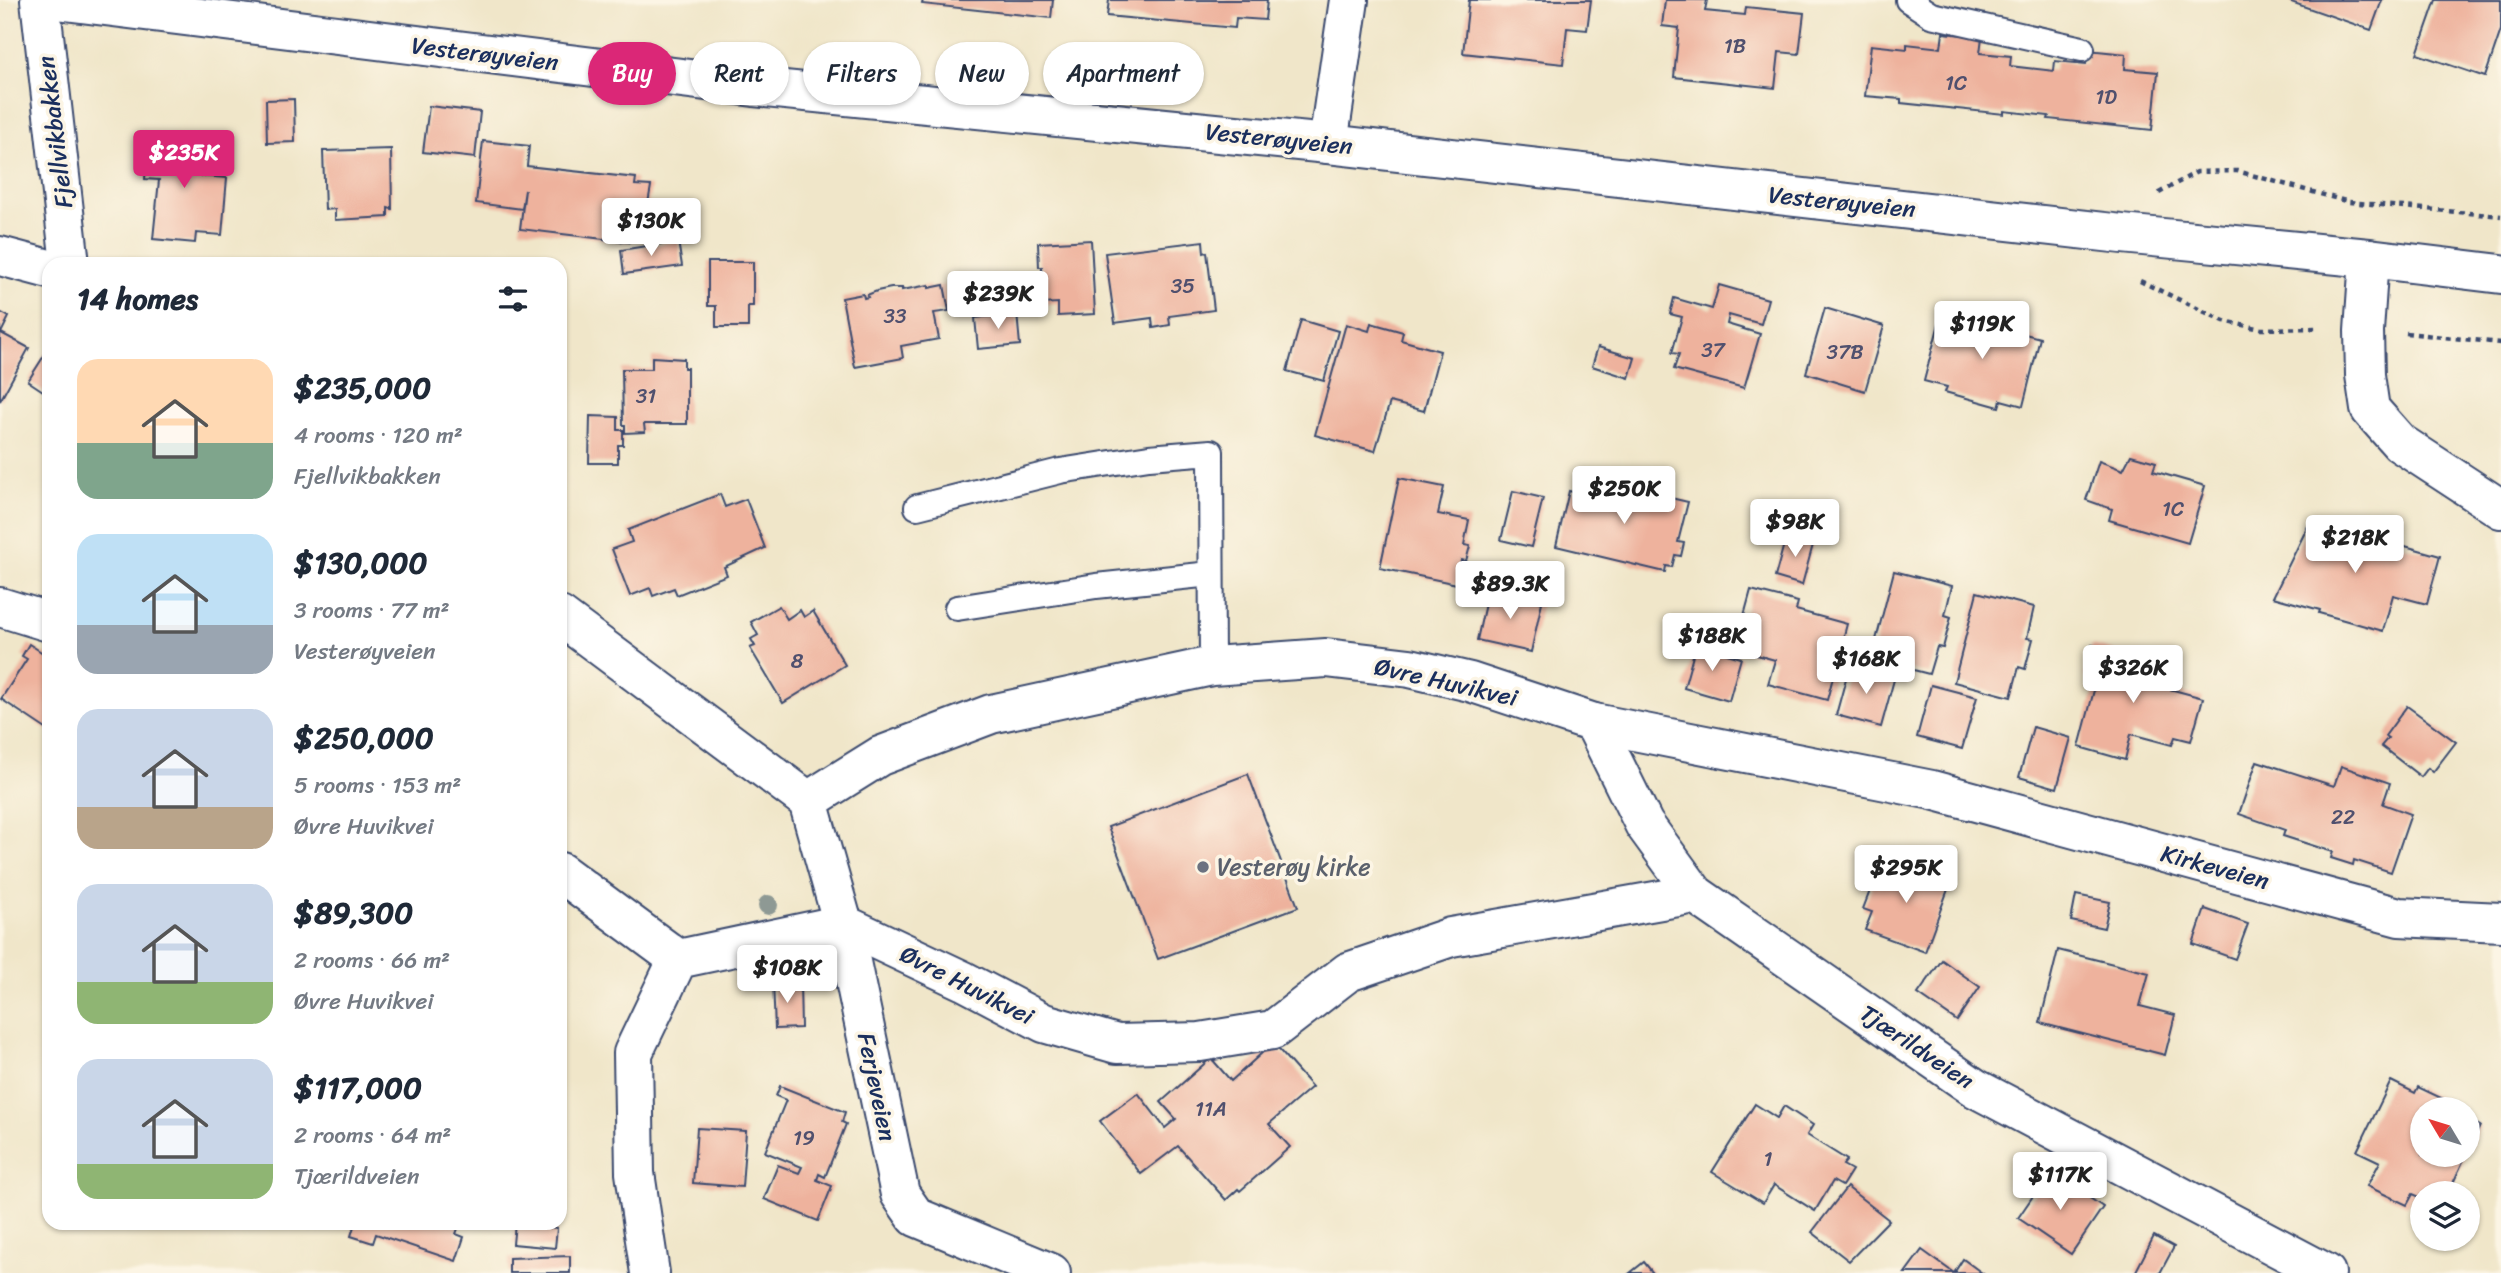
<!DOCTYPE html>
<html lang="en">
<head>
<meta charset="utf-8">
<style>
  body { margin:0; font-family:Sriracha,sans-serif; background:#f6f6f7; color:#1f2937; height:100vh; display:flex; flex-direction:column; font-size:26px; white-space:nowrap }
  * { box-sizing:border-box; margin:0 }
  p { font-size:23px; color:#747a83 }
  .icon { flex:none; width:38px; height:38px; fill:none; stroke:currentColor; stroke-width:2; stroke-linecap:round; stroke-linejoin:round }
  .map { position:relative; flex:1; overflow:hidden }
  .panel { position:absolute; left:42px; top:257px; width:525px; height:973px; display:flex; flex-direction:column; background:#fff; border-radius:21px; box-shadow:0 2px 5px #0004 }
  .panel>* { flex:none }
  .banner { position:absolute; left:588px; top:42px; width:665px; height:63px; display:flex; gap:14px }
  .needle { width:46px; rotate:308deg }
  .fabs { position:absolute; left:2410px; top:1097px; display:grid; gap:14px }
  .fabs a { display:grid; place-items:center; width:70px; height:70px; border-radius:50%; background:#fff; box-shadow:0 2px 5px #0004; font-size:35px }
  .price { position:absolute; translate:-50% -60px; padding:0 16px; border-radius:7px; background:#fff; color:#222; font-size:23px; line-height:46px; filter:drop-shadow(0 2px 4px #0008) }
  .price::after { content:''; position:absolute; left:50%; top:42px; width:21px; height:16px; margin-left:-10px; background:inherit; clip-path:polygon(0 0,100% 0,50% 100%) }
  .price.on { background:#db2777; color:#fff }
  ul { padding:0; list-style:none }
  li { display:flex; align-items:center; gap:21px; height:175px; padding:0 35px }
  li span { display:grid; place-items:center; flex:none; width:196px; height:140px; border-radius:21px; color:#555 }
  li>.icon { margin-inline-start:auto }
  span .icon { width:84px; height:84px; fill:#fffc; stroke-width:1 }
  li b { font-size:30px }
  h2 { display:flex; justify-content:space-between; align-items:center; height:84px; padding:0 35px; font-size:30px }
  .pill { padding:0 24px; border-radius:32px; background:#fff; box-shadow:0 2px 5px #0004; font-size:24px; line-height:63px }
  .pill.on { background:#db2777; color:#fff }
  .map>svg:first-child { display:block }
</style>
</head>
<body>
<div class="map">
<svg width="2501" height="1273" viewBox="0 0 2501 1273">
  <rect width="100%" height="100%" fill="#fcf5e5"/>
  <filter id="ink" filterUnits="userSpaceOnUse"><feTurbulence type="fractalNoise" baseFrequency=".0143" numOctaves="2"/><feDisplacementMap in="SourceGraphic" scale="14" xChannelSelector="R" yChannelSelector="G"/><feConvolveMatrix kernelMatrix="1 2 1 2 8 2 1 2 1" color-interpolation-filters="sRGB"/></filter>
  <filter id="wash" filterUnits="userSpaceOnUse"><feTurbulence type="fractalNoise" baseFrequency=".00686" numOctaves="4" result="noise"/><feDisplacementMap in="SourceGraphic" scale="28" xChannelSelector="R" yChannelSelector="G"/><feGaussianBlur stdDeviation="1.57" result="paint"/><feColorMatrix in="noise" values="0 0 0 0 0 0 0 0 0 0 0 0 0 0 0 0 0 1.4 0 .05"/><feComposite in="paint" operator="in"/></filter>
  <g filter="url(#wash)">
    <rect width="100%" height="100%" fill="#f0e6c9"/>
    <g id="blocks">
      <!-- building -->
      <g fill="#eeb29d">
        <polygon points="923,0 1053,0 1051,18 922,4"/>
        <polygon points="1109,0 1267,0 1265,20 1236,18 1235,28 1107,16"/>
        <polygon points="1469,0 1591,0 1587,30 1567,28 1563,64 1463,53"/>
        <polygon points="1665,0 1707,0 1705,11 1745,15 1746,7 1804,13 1799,54 1779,52 1775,88 1674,77 1679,28 1662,26"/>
        <polygon points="2292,0 2382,0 2371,30 2291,2"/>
        <polygon points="2436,0 2501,0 2501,30 2485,77 2417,54"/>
        <polygon points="1943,33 1982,37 1980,53 2011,56 2010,66 2054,71 2055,61 2086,64 2088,50 2126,54 2125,69 2158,72 2152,130 2048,119 2049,116 2004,111 2004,114 1901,103 1901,99 1865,96 1871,45 1907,49 1907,44 1941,48"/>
        <polygon points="294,99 295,142 267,143 266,100"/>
        <polygon points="429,106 480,112 475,158 423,152"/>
        <polygon points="149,134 206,139 202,176 227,178 222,235 196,233 195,243 153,239 159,180 145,179"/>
        <polygon points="483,141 529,146 527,166 636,178 635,185 651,186 642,239 629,238 629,242 520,229 525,190 522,209 476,203"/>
        <polygon points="391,149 392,209 388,208 388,217 335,220 335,209 325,210 323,151"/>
        <polygon points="1091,240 1095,314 1058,316 1058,303 1041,304 1042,267 1039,267 1038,243"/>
        <polygon points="678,241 682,266 624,274 621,250"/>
        <polygon points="1203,241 1204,253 1207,252 1214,310 1169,316 1170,325 1153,328 1152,318 1115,323 1105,253"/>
        <polygon points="708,262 753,262 753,306 748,306 748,327 716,327 716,306 708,306"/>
        <polygon points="929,285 929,288 944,285 949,311 934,313 939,339 901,346 903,358 855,367 842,298 863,294 864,298 868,297 867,295 877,291 891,288 902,288 902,290"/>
        <polygon points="1719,285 1768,299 1761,324 1729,315 1727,324 1760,334 1744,388 1674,369 1679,354 1672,353 1682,317 1670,314 1674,298 1712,309"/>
        <polygon points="1825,308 1884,326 1865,391 1806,373"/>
        <polygon points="0,312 9,317 1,333 29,348 0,401"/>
        <polygon points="1942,312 2040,338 2023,406 2001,400 1999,407 1945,392 1947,387 1924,381"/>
        <polygon points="1017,313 1020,345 978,349 975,318"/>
        <polygon points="1301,320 1338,331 1324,381 1287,371"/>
        <polygon points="1371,323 1403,332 1401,340 1440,351 1424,411 1390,402 1375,451 1315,435 1346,324 1369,331"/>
        <polygon points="1598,347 1635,358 1629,378 1592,366"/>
        <polygon points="49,348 49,395 28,381"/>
        <polygon points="652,357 684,359 684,368 687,368 687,424 644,424 645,432 625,433 625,425 623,425 622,369 652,369"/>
        <polygon points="590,416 618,417 618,430 623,430 623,445 618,445 618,463 589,463"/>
        <polygon points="2131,455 2156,462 2153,471 2205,486 2188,543 2109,520 2112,509 2086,500 2099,461 2123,470"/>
        <polygon points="1399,478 1444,487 1438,514 1469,520 1464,545 1470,546 1466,561 1461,560 1457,584 1380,568"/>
        <polygon points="1598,481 1688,502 1678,542 1684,543 1681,556 1675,555 1672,567 1666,566 1665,572 1556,546 1569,491 1594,497"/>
        <polygon points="1513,491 1543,498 1531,547 1501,540"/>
        <polygon points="720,494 725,507 746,499 765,548 724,567 727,575 677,595 674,588 653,596 650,588 630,596 612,549 632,542 628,530"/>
        <polygon points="2309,524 2341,532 2342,528 2440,556 2427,604 2393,595 2383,631 2319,613 2320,610 2273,597"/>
        <polygon points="1787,533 1814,541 1802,585 1775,577"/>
        <polygon points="1894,571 1952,586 1945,615 1951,617 1943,648 1937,647 1929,674 1871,659"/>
        <polygon points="1488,590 1542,602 1531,652 1477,640"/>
        <polygon points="1751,590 1798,602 1796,610 1847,624 1827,700 1768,684 1775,660 1735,649"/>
        <polygon points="1977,592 2034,607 2027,638 2033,639 2025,669 2019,667 2011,697 1954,682"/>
        <polygon points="779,606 787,619 800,610 804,617 813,611 845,665 783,703 750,648 755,646 751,639 758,635 751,622"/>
        <polygon points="29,644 49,657 49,731 1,699 27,659 22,656"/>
        <polygon points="1696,645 1741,658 1729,701 1684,688"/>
        <polygon points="2092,645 2161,664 2155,685 2203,698 2191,741 2175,737 2172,745 2131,734 2125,760 2079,747 2097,679 2084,675"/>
        <polygon points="1850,664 1895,676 1881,727 1836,715"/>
        <polygon points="1931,685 1977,697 1962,749 1917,737"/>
        <polygon points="2407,706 2456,742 2433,772 2428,768 2421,777 2381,746 2388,738 2385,736"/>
        <polygon points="2033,727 2071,738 2057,788 2019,777"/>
        <polygon points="2257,761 2334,786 2341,766 2390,783 2383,804 2411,814 2391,872 2354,860 2353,865 2331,858 2333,852 2283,836 2285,830 2239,814"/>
        <polygon points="1248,774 1298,907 1158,959 1108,827"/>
        <polygon points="1892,859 1951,881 1925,952 1865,930 1872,912 1863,909 1873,883 1882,887"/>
        <polygon points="2076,895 2110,902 2104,928 2071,921"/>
        <polygon points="2205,909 2248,924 2235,959 2193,944"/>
        <polygon points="2058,950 2149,973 2140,1006 2175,1015 2165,1055 2040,1023"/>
        <polygon points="1942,960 1980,987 1957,1021 1918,994"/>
        <polygon points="773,982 800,982 801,1028 775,1029"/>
        <polygon points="1273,1043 1312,1087 1269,1124 1290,1147 1240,1191 1238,1189 1226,1200 1178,1146 1141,1174 1100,1121 1138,1093 1165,1128 1176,1119 1161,1102 1211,1058 1231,1081"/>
        <polygon points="2391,1081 2415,1093 2418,1087 2456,1105 2454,1110 2422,1110 2422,1155 2466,1155 2448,1194 2422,1194 2422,1198 2413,1194 2407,1205 2367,1186 2380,1162 2357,1151"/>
        <polygon points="780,1086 845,1112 842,1122 846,1124 825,1177 819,1174 817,1180 832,1186 818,1221 764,1199 778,1165 799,1173 802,1167 765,1152 786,1100 776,1096"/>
        <polygon points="1755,1104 1777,1118 1784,1106 1813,1125 1807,1135 1847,1160 1843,1165 1852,1170 1842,1186 1833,1181 1815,1211 1774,1185 1763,1203 1712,1172"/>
        <polygon points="2468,1120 2480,1126 2468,1152"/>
        <polygon points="697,1128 746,1131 742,1187 693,1183"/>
        <polygon points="2050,1171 2103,1207 2071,1254 2018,1218"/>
        <polygon points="1847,1187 1889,1220 1849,1261 1812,1232"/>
        <polygon points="355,1223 460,1223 456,1234 464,1237 456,1261 376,1234 373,1243 351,1236"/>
        <polygon points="515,1223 557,1228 555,1248 513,1244"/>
        <polygon points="2154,1236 2174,1247 2160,1273 2135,1273"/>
        <polygon points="1922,1250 1954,1273 1963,1259 1982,1273 1905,1273"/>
        <polygon points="570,1256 570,1273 509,1273 509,1258"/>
        <polygon points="1644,1262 1653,1273 1630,1273"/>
      </g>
    </g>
  </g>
  <g filter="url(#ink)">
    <use href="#blocks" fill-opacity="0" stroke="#3b4a6e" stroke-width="2"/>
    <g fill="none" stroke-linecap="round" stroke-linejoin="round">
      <!-- service casing -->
      <g stroke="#3b4a6e" stroke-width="28">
        <g id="service">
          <polyline points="1908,0 1931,15 2082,49"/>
          <polyline points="917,507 1060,471 1149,457 1211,452 1212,666"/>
          <polyline points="957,608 1096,586 1211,574"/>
        </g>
      </g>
      <!-- minor casing -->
      <g stroke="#3b4a6e" stroke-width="42">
        <g id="minor">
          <polyline points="40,0 70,264"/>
          <polyline points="1328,144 1349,0"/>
          <polyline points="0,256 49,269"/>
          <polyline points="2369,258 2364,331 2365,375 2370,409 2400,443 2501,509"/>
          <polyline points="0,607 49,622"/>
          <polyline points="560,616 808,801 843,924 900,1194 916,1217 1051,1273"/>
          <polyline points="1594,723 1644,824 1695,894 1975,1088 2326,1273"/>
          <polyline points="808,801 880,756 991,714 1212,666 1326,658 1410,668 1470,682 1594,723 1932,790 2399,917 2501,922"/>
          <polyline points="560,872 678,959"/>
          <polyline points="843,924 964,981 1044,1023 1117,1044 1200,1042 1273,1030 1348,972 1451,937 1695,894"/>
          <polyline points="650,1273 635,1173 633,1053 678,959 843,924"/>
        </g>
      </g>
      <!-- secondary casing -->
      <g stroke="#3b4a6e" stroke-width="42">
        <polyline id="secondary" points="57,0 754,87 1328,144 2122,234 2369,258 2501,274"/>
      </g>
      <!-- path -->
      <g stroke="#3b4a6e" stroke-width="4.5" stroke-dasharray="5 5" stroke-linecap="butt">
        <polyline points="2159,193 2197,172 2237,171 2349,202 2501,216"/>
        <polyline points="2140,281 2224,321 2261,329 2320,328"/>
        <polyline points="2406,333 2501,343"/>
      </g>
      <!-- service -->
      <use href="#service" stroke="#fff" stroke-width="24"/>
      <!-- minor -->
      <use href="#minor" stroke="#fff" stroke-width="38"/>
      <!-- secondary -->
      <use href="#secondary" stroke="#fff" stroke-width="38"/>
    </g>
    <!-- trees -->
    <circle fill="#8e9994" cx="768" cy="905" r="10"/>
  </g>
  <!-- markers -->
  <circle fill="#6b7280" stroke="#fcf5e5" stroke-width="2.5" cx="1203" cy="867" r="7"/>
  <g text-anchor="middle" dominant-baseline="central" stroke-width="7" stroke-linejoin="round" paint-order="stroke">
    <!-- number labels -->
    <g font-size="21" fill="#50506e">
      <text x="1735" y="46">1B</text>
      <text x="1956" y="83">1C</text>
      <text x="2106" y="97">1D</text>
      <text x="1183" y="286">35</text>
      <text x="895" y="316">33</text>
      <text x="1713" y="350">37</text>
      <text x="1845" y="352">37B</text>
      <text x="646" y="396">31</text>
      <text x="2173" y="509">1C</text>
      <text x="797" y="661">8</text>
      <text x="2343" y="817">22</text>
      <text x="1211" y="1109">11A</text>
      <text x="804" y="1138">19</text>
      <text x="1768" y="1159">1</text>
    </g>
    <!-- street labels -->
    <g font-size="24" fill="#1b2f5e" stroke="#fcf5e5">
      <text transform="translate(485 54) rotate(7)">Vesterøyveien</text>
      <text transform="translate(55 132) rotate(-97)">Fjellvikbakken</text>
      <text transform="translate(1279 139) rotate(6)">Vesterøyveien</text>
      <text transform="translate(1842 202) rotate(6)">Vesterøyveien</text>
      <text transform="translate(1446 682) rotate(13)">Øvre Huvikvei</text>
      <text transform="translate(2215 867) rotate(15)">Kirkeveien</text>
      <text transform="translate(967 985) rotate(27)">Øvre Huvikvei</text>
      <text transform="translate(1917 1047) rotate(34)">Tjærildveien</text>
      <text transform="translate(877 1087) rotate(78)">Ferjeveien</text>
    </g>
    <!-- worship labels -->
    <g font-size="24" fill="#5b616d" stroke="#fcf5e5" text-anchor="start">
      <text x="1217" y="867">Vesterøy kirke</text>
    </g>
  </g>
</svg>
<div class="fabs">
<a><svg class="needle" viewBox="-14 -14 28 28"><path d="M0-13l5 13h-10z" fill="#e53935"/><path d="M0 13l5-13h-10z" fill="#747a83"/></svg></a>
<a><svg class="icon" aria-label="layers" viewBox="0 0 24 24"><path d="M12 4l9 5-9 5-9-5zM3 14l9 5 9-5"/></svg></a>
</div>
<b class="price on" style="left:184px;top:190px">$235K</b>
<b class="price" style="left:651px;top:258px">$130K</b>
<b class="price" style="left:998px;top:331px">$239K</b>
<b class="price" style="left:1982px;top:361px">$119K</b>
<b class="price" style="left:1624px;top:526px">$250K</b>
<b class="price" style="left:1795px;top:559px">$98K</b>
<b class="price" style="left:2355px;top:575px">$218K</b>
<b class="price" style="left:1510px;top:621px">$89.3K</b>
<b class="price" style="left:1712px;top:673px">$188K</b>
<b class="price" style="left:1866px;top:696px">$168K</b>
<b class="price" style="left:2133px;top:705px">$326K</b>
<b class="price" style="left:1906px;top:905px">$295K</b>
<b class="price" style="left:787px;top:1005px">$108K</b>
<b class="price" style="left:2060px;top:1212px">$117K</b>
<div class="banner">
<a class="pill on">Buy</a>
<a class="pill">Rent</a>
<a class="pill">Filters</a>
<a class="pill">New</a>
<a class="pill">Apartment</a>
</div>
<section class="panel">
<h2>14 homes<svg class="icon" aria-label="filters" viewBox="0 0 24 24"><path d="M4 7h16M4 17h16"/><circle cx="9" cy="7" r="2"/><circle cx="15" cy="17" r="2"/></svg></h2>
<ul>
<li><span style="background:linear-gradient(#ffd9b3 60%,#7fa58c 0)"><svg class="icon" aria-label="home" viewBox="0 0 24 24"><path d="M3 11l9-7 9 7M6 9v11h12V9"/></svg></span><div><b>$235,000</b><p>4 rooms · 120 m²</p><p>Fjellvikbakken</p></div></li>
<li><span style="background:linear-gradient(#bfe0f5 65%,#9aa5b1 0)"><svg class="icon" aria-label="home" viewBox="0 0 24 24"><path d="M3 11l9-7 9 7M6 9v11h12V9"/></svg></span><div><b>$130,000</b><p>3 rooms · 77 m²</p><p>Vesterøyveien</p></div></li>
<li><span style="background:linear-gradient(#c9d6e8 70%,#b9a48a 0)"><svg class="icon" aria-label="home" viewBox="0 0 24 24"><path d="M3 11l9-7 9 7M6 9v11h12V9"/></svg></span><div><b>$250,000</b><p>5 rooms · 153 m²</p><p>Øvre Huvikvei</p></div></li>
<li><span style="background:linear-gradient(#c9d6e8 70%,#8fb573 0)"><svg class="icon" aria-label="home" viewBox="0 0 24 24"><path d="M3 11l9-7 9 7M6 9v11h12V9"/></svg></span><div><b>$89,300</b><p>2 rooms · 66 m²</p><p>Øvre Huvikvei</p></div></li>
<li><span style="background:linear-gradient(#c9d6e8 75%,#8fb573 0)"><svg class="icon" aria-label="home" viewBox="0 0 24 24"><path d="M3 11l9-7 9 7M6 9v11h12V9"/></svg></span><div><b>$117,000</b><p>2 rooms · 64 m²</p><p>Tjærildveien</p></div></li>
</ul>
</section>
</div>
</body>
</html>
